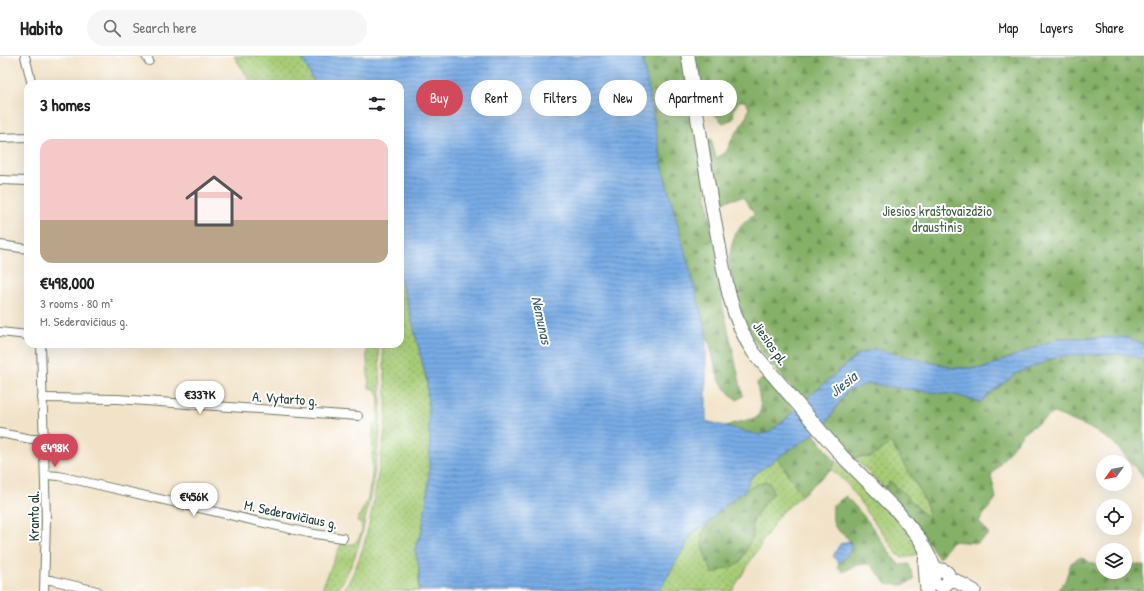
<!DOCTYPE html>
<html lang="en">
<head>
<meta charset="utf-8">
<style>
  body { margin:0; font-family:"Patrick Hand",sans-serif; background:#f6f6f6; color:#202124; height:100vh; display:flex; flex-direction:column; font-size:15px; white-space:nowrap }
  * { box-sizing:border-box; margin:0 }
  p { font-size:13px; color:#757577 }
  .icon { flex:none; width:22px; height:22px; fill:none; stroke:currentColor; stroke-width:2; stroke-linecap:round; stroke-linejoin:round }
  .map { position:relative; flex:1; overflow:hidden }
  .details { position:absolute; left:24px; top:24px; width:380px; height:268px; display:flex; flex-direction:column; background:#fff; border-radius:12px; box-shadow:0 4px 16px #0002 }
  .details>* { flex:none }
  .guide { position:absolute; left:416px; top:24px; width:380px; height:36px; display:flex; gap:8px }
  .needle { width:26px; rotate:237deg }
  .tools { position:absolute; left:1096px; top:399px; display:grid; gap:8px }
  .tools a { display:grid; place-items:center; width:36px; height:36px; border-radius:50%; background:#fff; box-shadow:0 4px 16px #0002; font-size:20px }
  .price { position:absolute; translate:-50% -34px; padding:0 9px; border-radius:14px; background:#fff; color:#222; font-size:13px; line-height:26px; filter:drop-shadow(0 1px 2px #0008) }
  .price::after { content:''; position:absolute; left:50%; top:24px; width:12px; height:9px; margin-left:-6px; background:inherit; clip-path:polygon(0 0,100% 0,50% 100%) }
  .price.active { background:#d1495b; color:#fff }
  ul { padding:0; list-style:none }
  li { display:grid; align-content:center; gap:8px; height:212px; padding:0 16px }
  li span { display:grid; place-items:center; height:124px; border-radius:12px; color:#555 }
  li>.icon { margin-inline-start:auto }
  span .icon { width:72px; height:72px; fill:#fffc; stroke-width:1 }
  li b { font-size:17px }
  h2 { display:flex; justify-content:space-between; align-items:center; height:48px; padding:0 16px; font-size:17px }
  .chip { padding:0 14px; border-radius:18px; background:#fff; box-shadow:0 4px 16px #0002; font-size:14px; line-height:36px }
  .chip.active { background:#d1495b; color:#fff }
  header { display:flex; align-items:center; gap:24px; box-sizing:border-box; height:56px; padding:0 20px; background:#fff; border-bottom:1px solid #e0e0e0 }
  header strong { font-size:19px }
  nav { display:flex; gap:22px; margin-inline-start:auto; font-size:14px }
  .search { width:280px; height:36px; background:#f6f6f6; display:flex; align-items:center; gap:10px; box-sizing:border-box; padding:0 14px; border-radius:22px; color:#757577; font-size:15px }
  .map>svg:first-child { display:block }
</style>
</head>
<body>
<header>
<strong>Habito</strong>
<div class="search"><svg class="icon" aria-label="search" viewBox="0 0 24 24"><circle cx="10" cy="10" r="6"/><path d="M15 15l6 6"/></svg>Search here</div>
<nav><a>Map</a><a>Layers</a><a>Share</a></nav>
</header>
<div class="map">
<svg width="1144" height="535" viewBox="0 0 1144 535">
  <defs>
    <pattern id="grass-dots" width="8" height="8" patternUnits="userSpaceOnUse"><rect width="8" height="8" fill="#a7cc76"/><path d="M2 2h.1M6 6h.1" fill="none" stroke="#87a762" stroke-width="1.8" stroke-linecap="round"/></pattern>
    <pattern id="forest-firs" width="22" height="20" patternUnits="userSpaceOnUse"><rect width="22" height="20" fill="#85b067"/><path d="M5 1l3.5 6h-7zM16 11l3.5 6h-7z" fill="#6c9056"/></pattern>
    <pattern id="water-rules" width="6" height="5" patternUnits="userSpaceOnUse"><rect width="6" height="5" fill="#78abe5"/><path d="M0 2.5h6" fill="none" stroke="#628cba"/></pattern>
  </defs>
  <rect width="100%" height="100%" fill="#fff"/>
  <filter id="ink" filterUnits="userSpaceOnUse"><feTurbulence type="fractalNoise" baseFrequency=".025" numOctaves="2"/><feDisplacementMap in="SourceGraphic" scale="8" xChannelSelector="R" yChannelSelector="G"/><feConvolveMatrix kernelMatrix="1 2 1 2 8 2 1 2 1" color-interpolation-filters="sRGB"/></filter>
  <filter id="wash" filterUnits="userSpaceOnUse"><feTurbulence type="fractalNoise" baseFrequency=".012" numOctaves="4" result="noise"/><feDisplacementMap in="SourceGraphic" scale="16" xChannelSelector="R" yChannelSelector="G"/><feGaussianBlur stdDeviation="0.9" result="paint"/><feColorMatrix in="noise" values="0 0 0 0 0 0 0 0 0 0 0 0 0 0 0 0 0 1.4 0 .05"/><feComposite in="paint" operator="in"/></filter>
  <g filter="url(#wash)">
    <rect width="100%" height="100%" fill="#f2e3c8"/>
    <!-- grass -->
    <g fill="url(#grass-dots)" stroke="#638455">
      <polygon points="234,0 301,0 315,28 252,28"/>
      <path d="M400,223L409,253L427,326L430,392L428,434L422,475L415,494L419,512V535H343C366,500 371,459 378,419C381,400 385,380 386,361C387,337 384,312 382,288H400Z"/>
      <path d="M366,288H378C380,308 381,329 381,349C381,382 375,415 369,446C362,480 356,506 337,535H321L341,488H354C360,481 367,471 357,465L367,445L372,422L373,370L378,364L379,339L375,333L369,332Z"/>
      <polygon points="890,386 919,433 928,453 929,464 903,436 890,425 885,432 853,401 871,401"/>
      <polygon points="777,402 802,439 779,459 732,535 659,535 693,476 706,469 701,480 753,479 752,467 763,448 773,437 765,425 745,434 751,421"/>
      <path d="M836,406L864,430L897,463L918,491V496C912,501 905,503 898,499L848,429L831,413Z"/>
    </g>
    <!-- forest -->
    <g fill="url(#forest-firs)" stroke="#52764e">
      <polygon points="642,0 683,0 723,236 722,247 743,340 737,344 730,338 719,324 664,118"/>
      <polygon points="692,0 1144,0 1144,289 1140,286 1059,282 984,312 955,312 934,308 858,298 804,345 771,308 752,281 744,264 738,245 728,206 735,176 754,157 743,141 717,147 705,84 711,83 716,102 725,97 728,92 734,79 745,64 749,53 746,45 739,45 734,53 733,63 723,67 698,42"/>
      <polygon points="1119,298 1137,301 1144,305 1144,422 1113,386 1088,371 1054,357 1024,376 991,419 996,442 979,465 989,478 977,487 952,485 939,502 909,459 885,432 890,425 903,436 929,464 928,452 919,433 891,387 871,401 853,401 825,369 847,335 868,328 956,339 980,346 1017,317 1060,300"/>
      <path d="M764,322L776,333L794,354C786,363 771,379 758,379C750,379 734,372 725,370L758,361L761,352L757,327Z"/>
      <polygon points="814,378 836,406 831,413 802,439 777,402"/>
      <path d="M765,425L771,429L773,437L763,448L752,467L753,479L740,507L713,518C707,506 702,495 702,482C702,467 733,442 745,434C751,431 758,428 765,425Z"/>
      <path d="M846,440L868,465L897,507L901,509L909,508L914,524L903,529L887,528L870,508L857,509L843,516L838,511L839,507C843,505 845,502 848,499C860,483 839,480 834,469C832,464 833,455 833,449Z"/>
      <polygon points="1081,501 1091,507 1103,512 1103,516 1116,517 1125,516 1125,513 1135,508 1144,510 1144,535 1057,535 1065,525 1071,507"/>
    </g>
    <!-- water -->
    <g fill="url(#water-rules)" stroke="#4c748c">
      <polygon points="301,0 642,0 664,118 706,274 706,365 759,379 770,375 784,365 804,345 859,298 875,293 955,312 984,312 1059,282 1124,281 1140,286 1144,289 1144,305 1137,301 1119,298 1060,300 1017,317 993,335 980,346 956,339 868,328 847,335 825,369 814,378 786,396 751,421 745,434 723,451 706,469 693,477 659,535 419,535 419,512 415,494 416,488 422,475 428,434 430,392 427,326 409,253 400,223 400,28 315,28"/>
      <polygon points="848,485 850,486 852,491 843,504 839,507 833,500 840,488"/>
    </g>
  </g>
  <g filter="url(#ink)">
    <g fill="none" stroke-linecap="round" stroke-linejoin="round">
      <!-- street casing -->
      <g stroke="#697768" stroke-width="10">
        <g id="street">
          <polyline points="25,0 31,25"/>
          <polyline points="146,0 149,5"/>
          <polyline points="0,82 28,81"/>
          <polyline points="0,124 28,125"/>
          <polyline points="0,189 28,193"/>
          <polyline points="0,276 28,279"/>
          <polyline points="41,288 46,464 44,535"/>
          <polyline points="42,342 117,343 358,360"/>
          <polyline points="0,377 31,383 44,383"/>
          <polyline points="46,419 59,420 308,477 343,482"/>
          <polyline points="45,524 51,524 97,535"/>
        </g>
      </g>
      <!-- primary casing -->
      <g stroke="#697768" stroke-width="15">
        <g id="primary">
          <path d="M688,0C697,57 705,115 716,172C724,215 729,260 754,297L842,400L897,455L919,482L937,515"/>
          <polyline points="926,495 925,509 927,535"/>
          <circle cx="941" cy="522" r="8"/>
          <polyline points="949,523 956,525 974,535"/>
        </g>
      </g>
      <!-- street -->
      <use href="#street" stroke="#fff" stroke-width="8"/>
      <!-- primary -->
      <use href="#primary" stroke="#fff" stroke-width="13"/>
    </g>
  </g>
  <g text-anchor="middle" dominant-baseline="central" stroke-width="4" stroke-linejoin="round" paint-order="stroke">
    <!-- park labels -->
    <g font-size="14" fill="#416144" stroke="#fff">
      <text x="937" y="154">Jiesios kraštovaizdžio<tspan x="937" dy="16">draustinis</tspan></text>
    </g>
    <!-- street labels -->
    <g font-size="14" fill="#1f3d34" stroke="#fff">
      <text transform="translate(771 287) rotate(55)">Jiesios pl.</text>
      <text transform="translate(285 342) rotate(4)">A. Vytarto g.</text>
      <text transform="translate(291 458) rotate(12)">M. Sederavičiaus g.</text>
      <text transform="translate(33 460) rotate(-90)">Kranto al.</text>
    </g>
    <!-- water labels -->
    <g font-size="15" font-style="italic" fill="#3a5e69" stroke="#fff">
      <text transform="translate(542 264) rotate(78)">Nemunas</text>
      <text transform="translate(843 328) rotate(-39)">Jiesia</text>
    </g>
  </g>
</svg>
<div class="tools">
<a><svg class="needle" viewBox="-14 -14 28 28"><path d="M0-13l5 13h-10z" fill="#e53935"/><path d="M0 13l5-13h-10z" fill="#757577"/></svg></a>
<a><svg class="icon" aria-label="locate" viewBox="0 0 24 24"><circle cx="12" cy="12" r="6"/><path d="M12 2v4M12 18v4M2 12h4M18 12h4"/></svg></a>
<a><svg class="icon" aria-label="layers" viewBox="0 0 24 24"><path d="M12 4l9 5-9 5-9-5zM3 14l9 5 9-5"/></svg></a>
</div>
<b class="price" style="left:200px;top:359px">€337K</b>
<b class="price active" style="left:55px;top:412px">€498K</b>
<b class="price" style="left:194px;top:461px">€456K</b>
<div class="guide">
<a class="chip active">Buy</a>
<a class="chip">Rent</a>
<a class="chip">Filters</a>
<a class="chip">New</a>
<a class="chip">Apartment</a>
</div>
<section class="details">
<h2>3 homes<svg class="icon" aria-label="filters" viewBox="0 0 24 24"><path d="M4 7h16M4 17h16"/><circle cx="9" cy="7" r="2"/><circle cx="15" cy="17" r="2"/></svg></h2>
<ul>
<li><span style="background:linear-gradient(#f6c9c9 65%,#b9a48a 0)"><svg class="icon" aria-label="home" viewBox="0 0 24 24"><path d="M3 11l9-7 9 7M6 9v11h12V9"/></svg></span><div><b>€498,000</b><p>3 rooms · 80 m²</p><p>M. Sederavičiaus g.</p></div></li>
</ul>
</section>
</div>
</body>
</html>
